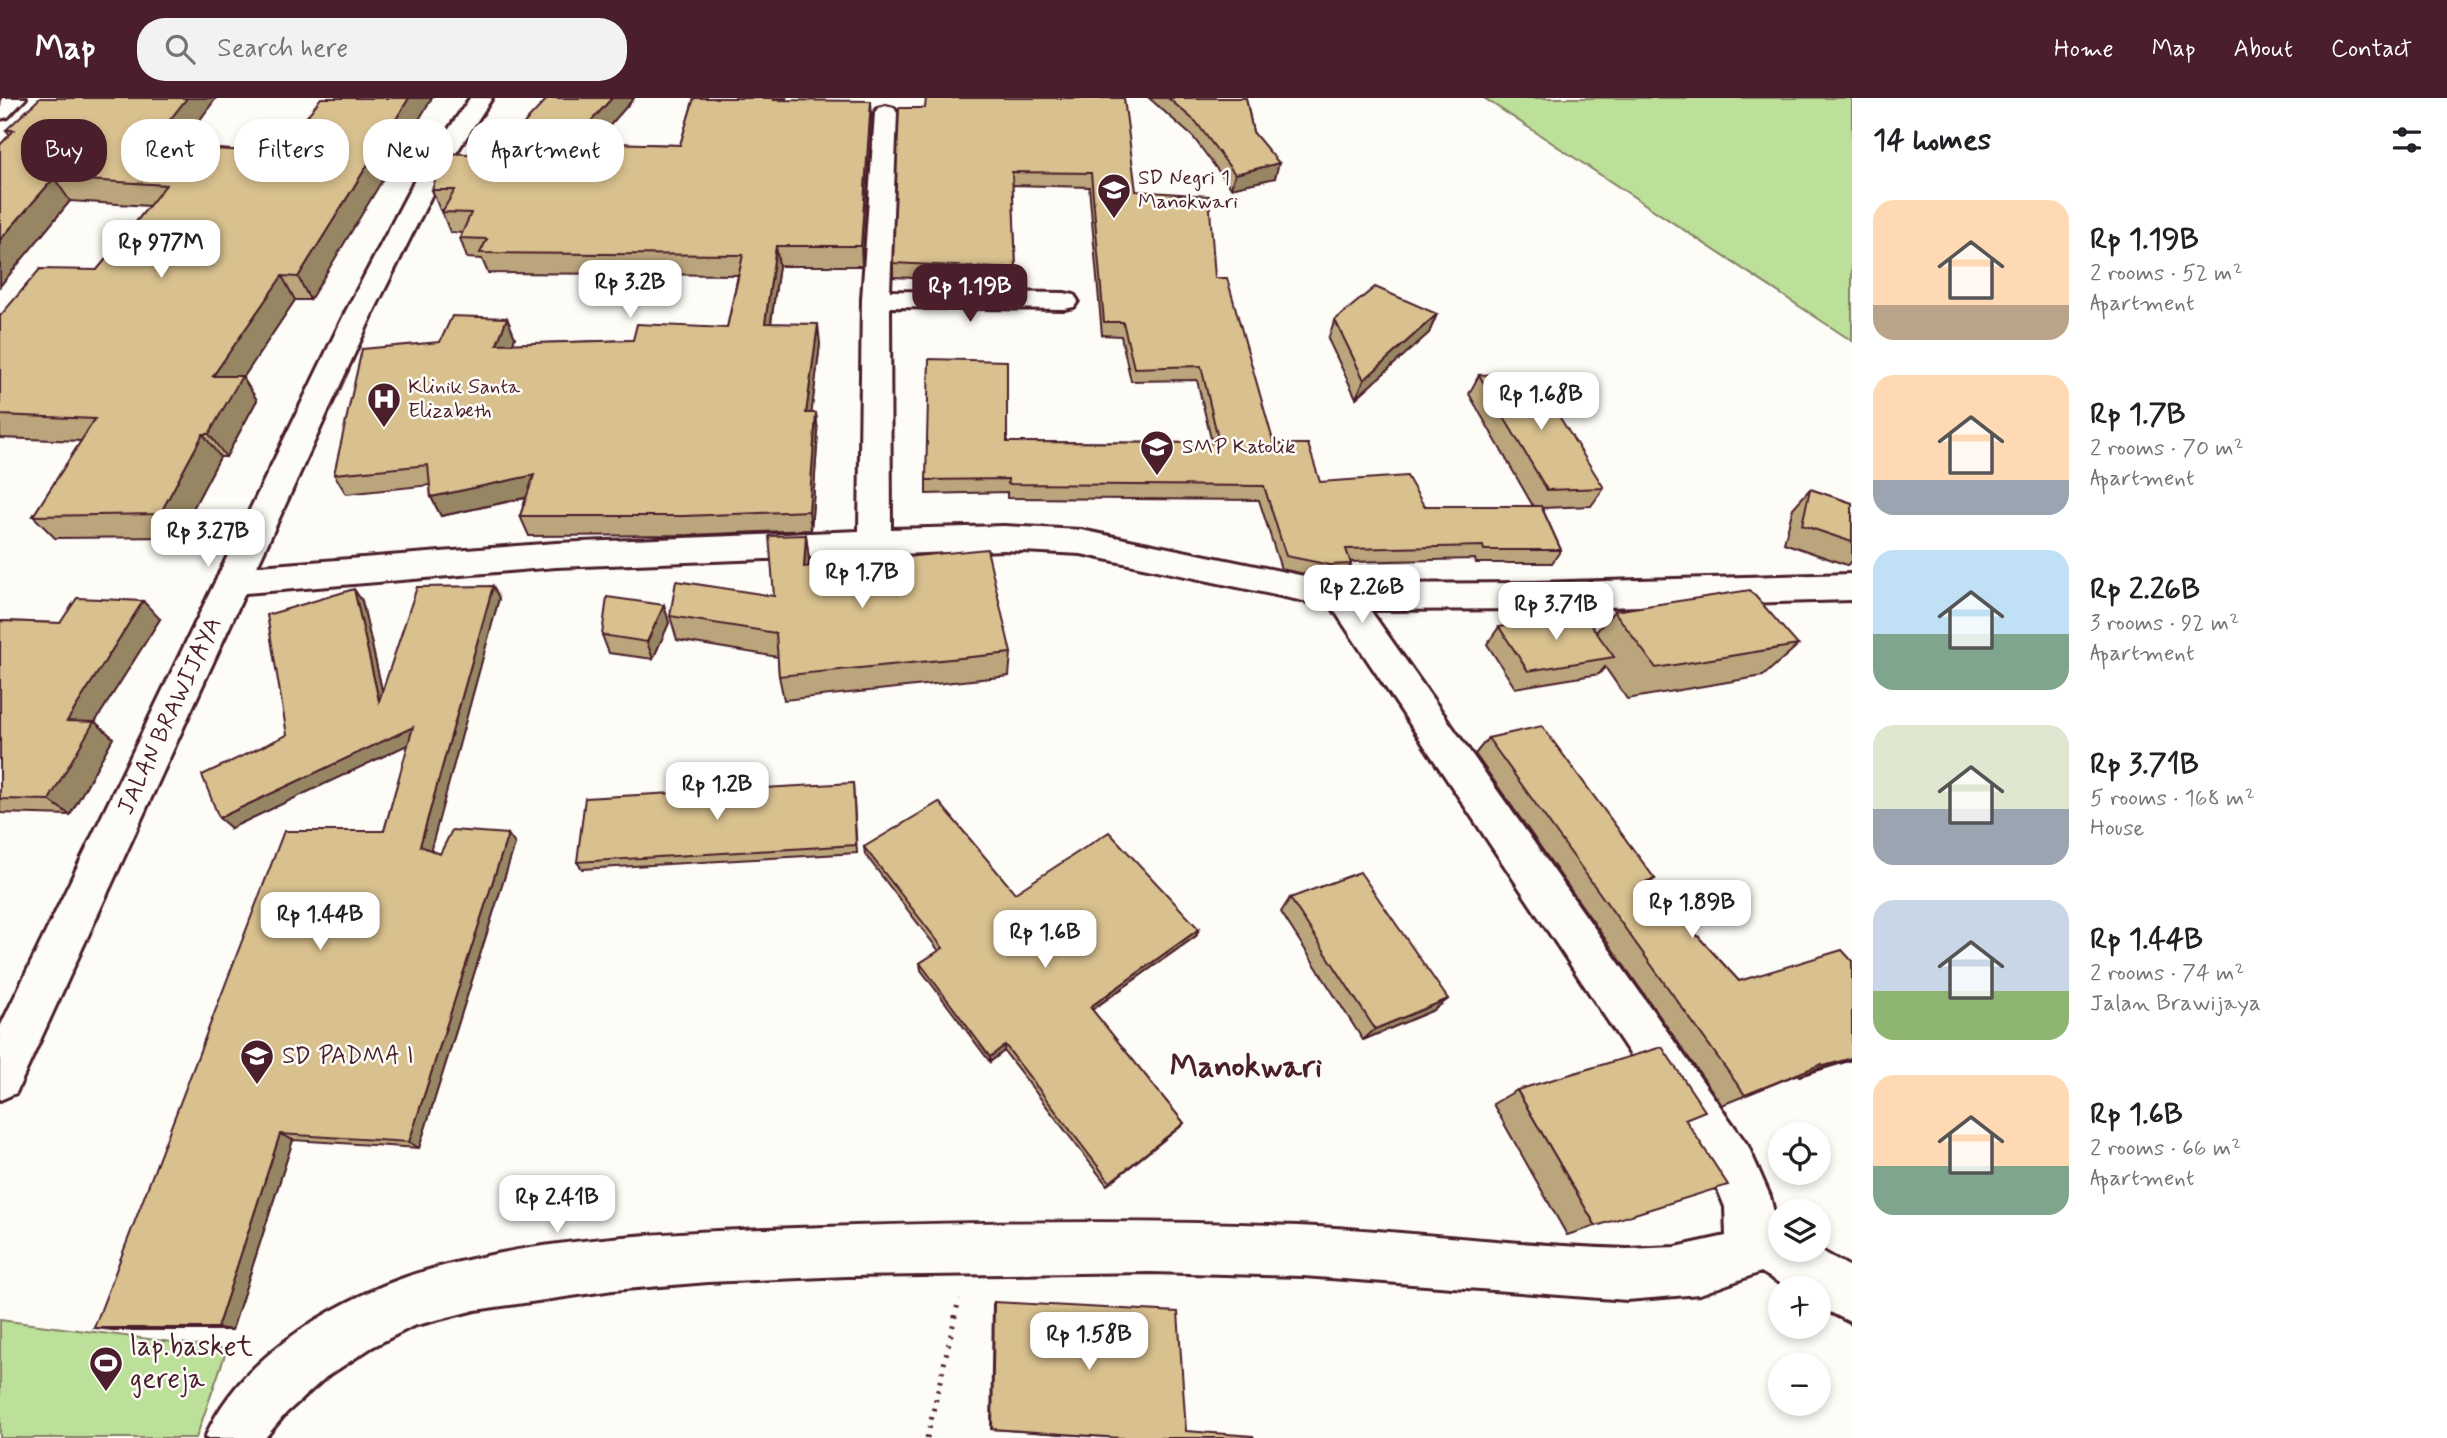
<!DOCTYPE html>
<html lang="en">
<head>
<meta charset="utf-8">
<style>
  body { margin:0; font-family:Mynerve,sans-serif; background:#f2f2f2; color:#202124; height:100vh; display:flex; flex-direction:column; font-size:26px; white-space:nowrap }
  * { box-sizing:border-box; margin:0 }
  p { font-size:23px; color:#757577 }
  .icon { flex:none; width:38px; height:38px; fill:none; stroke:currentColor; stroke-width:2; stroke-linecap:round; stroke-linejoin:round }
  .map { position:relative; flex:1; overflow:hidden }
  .details { display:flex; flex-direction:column; background:#fff; width:595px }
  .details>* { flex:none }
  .top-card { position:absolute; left:21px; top:21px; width:665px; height:63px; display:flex; gap:14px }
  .fabs { position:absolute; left:1768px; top:1024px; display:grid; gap:14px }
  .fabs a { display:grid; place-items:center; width:63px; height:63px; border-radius:50%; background:#fff; box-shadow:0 4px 10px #0003; font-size:35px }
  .price { position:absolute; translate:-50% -60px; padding:0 16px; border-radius:14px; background:#fff; color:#222; font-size:23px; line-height:46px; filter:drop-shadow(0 2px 4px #0008) }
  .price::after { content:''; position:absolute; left:50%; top:42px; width:21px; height:16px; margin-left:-10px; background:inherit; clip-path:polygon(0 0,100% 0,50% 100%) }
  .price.on { background:#4a1f2b; color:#fff }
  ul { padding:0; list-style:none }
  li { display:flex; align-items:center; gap:21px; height:175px; padding:0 21px }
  li span { display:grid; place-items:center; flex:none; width:196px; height:140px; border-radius:21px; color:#555 }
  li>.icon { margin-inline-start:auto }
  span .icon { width:84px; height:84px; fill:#fffc; stroke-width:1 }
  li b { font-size:30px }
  h2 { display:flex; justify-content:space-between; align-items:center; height:84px; padding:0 21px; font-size:30px }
  .chip { padding:0 24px; border-radius:28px; background:#fff; box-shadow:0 4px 10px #0003; font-size:24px; line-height:63px }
  .chip.on { background:#4a1f2b; color:#fff }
  header { display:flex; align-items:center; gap:42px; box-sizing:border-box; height:98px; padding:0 35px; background:#4a1f2b; color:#fff }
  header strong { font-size:33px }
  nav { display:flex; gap:38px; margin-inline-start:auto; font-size:24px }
  .search { width:490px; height:63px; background:#f2f2f2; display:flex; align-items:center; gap:18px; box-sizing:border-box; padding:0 24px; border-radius:28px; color:#757577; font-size:26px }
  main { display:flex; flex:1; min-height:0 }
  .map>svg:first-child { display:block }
</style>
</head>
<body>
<header>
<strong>Map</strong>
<div class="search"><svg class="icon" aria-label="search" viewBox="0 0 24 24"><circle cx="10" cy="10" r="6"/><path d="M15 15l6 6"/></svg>Search here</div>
<nav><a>Home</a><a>Map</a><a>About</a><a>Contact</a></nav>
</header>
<main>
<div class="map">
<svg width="1852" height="1340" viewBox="0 0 1852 1340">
  <rect width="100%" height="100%" fill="#fdfcf7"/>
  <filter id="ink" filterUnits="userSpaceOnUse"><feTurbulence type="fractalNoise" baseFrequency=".0143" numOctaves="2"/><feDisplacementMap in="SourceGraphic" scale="14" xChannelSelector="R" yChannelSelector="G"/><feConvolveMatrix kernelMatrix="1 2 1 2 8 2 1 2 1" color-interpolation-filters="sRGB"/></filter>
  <g filter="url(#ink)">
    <!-- green -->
    <g fill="#bcdf99" stroke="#837f62" stroke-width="2">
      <polygon points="1484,0 1852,0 1852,243"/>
      <polygon points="0,1222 227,1251 196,1340 0,1340"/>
    </g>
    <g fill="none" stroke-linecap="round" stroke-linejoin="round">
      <!-- minor casing -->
      <g stroke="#4a1f2b" stroke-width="6">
        <path id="minor" d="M886,8L894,10L897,15L890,193L1064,195L1074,197L1078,203L1074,209L1064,211L890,209L891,431L1004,428L1081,432L1343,486L1535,485L1852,476V502L1535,511L1370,512L1748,1048L1770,1098L1777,1127L1780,1129V1152L1818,1151L1852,1170V1225L1818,1208V1190H1788L1761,1174L1700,1196L1627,1202L1303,1178L1151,1174L847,1178L708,1184L613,1192L475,1212L413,1228L372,1249L326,1279L286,1315L265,1340H205C239,1256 348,1194 432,1171C544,1139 681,1134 796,1130C964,1124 1131,1121 1298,1128C1408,1133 1517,1148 1627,1151L1676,1149L1726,1138L1725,1109L1714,1082L1332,509L1081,456L1004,452L556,469L233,496L221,492L216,483L221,474L233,470L556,445L859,433L862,201L875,15L878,10Z"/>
      </g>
      <!-- tertiary casing -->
      <g stroke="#4a1f2b" stroke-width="6">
        <polygon id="tertiary" points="470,0 492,0 441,78 374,213 16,995 0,1002 0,929 346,213 417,78"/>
      </g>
      <!-- trunk casing -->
      <g stroke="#4a1f2b" stroke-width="6">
        <polygon id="trunk" points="2,0 26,0 8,19 0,21"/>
      </g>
      <!-- path -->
      <polyline stroke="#4a1f2b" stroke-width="5" stroke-dasharray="2.5 7" stroke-linecap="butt" points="927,1340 959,1201"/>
      <!-- minor -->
      <use href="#minor" fill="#fdfcf7" fill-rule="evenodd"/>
      <!-- tertiary -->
      <use href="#tertiary" fill="#fdfcf7" fill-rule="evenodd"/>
      <!-- trunk -->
      <use href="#trunk" fill="#fdfcf7" fill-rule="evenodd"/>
    </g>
    <!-- wall -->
    <g fill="#baa57b" stroke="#4a1f2b" stroke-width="2">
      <polygon points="216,0 180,49 279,55 310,202 295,202 243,280 257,302 226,359 220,359 178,439 55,440 33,418 81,343 0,340 0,218 97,172 149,108 70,103 0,188 0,47 10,37 6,32"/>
      <polygon points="634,0 594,45 680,47 694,0 786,0 785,2 872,22 862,168 779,168 771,225 820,246 811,315 816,315 818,335 811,432 689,437 529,438 520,418 526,400 441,418 431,399 430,387 346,396 334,376 440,244 507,220 515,240 512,246 633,242 727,230 738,177 488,175 482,161 467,160 460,140 462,135 450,134 442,114 443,112 440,112 432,92 494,57"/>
      <polygon points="1149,0 1246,0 1253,34 1275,80 1231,90 1193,39"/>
      <polygon points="925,10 1136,93 1215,180 1274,346 1320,384 1424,408 1533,408 1469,296 1479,277 1604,390 1591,408 1542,410 1561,452 1552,465 1476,465 1475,461 1351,464 1351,466 1345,479 1324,480 1281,471 1259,402 1007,400 1007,394 926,396 926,382 1007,344 1212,345 1197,282 1131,283 1121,238 1102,237 1089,89 1012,87 1016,171 1015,185 893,179 893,165"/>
      <polygon points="1437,216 1429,235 1356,300 1328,241 1335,222"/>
      <polygon points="1810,391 1852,405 1852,463 1847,467 1784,445 1793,410"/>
      <polygon points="806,437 809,462 809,468 1011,555 1009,578 784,602 779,578 778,559 677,542 670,518 774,498"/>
      <polygon points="493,488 499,500 430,752 440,756 515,746 419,1050 293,1042 232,1232 112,1232 94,1230 384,733 409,646 231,730 287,637 362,503 382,592"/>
      <polygon points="664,507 669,525 653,561 609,555 602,537"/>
      <polygon points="1614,513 1798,547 1763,578 1627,601 1605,569 1599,576 1515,590 1487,546 1499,529 1596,534"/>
      <polygon points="160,521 95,624 113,640 70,717 0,715 0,523 60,525"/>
      <polygon points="1488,640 1655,781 1649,785 1739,883 1852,863 1852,962 1799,978 1798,976 1722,1007 1475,656"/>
      <polygon points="853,685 857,755 582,771 577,764"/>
      <polygon points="864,749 1015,795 1196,838 1092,912 1184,1025 1180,1029 1107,1087 1004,953 990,964 921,872 920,865 939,853 865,756"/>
      <polygon points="1290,800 1448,901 1434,912 1363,942 1281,814"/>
      <polygon points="1517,992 1596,1128 1567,1137 1493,1006"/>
      <polygon points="994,1204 1186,1333 1119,1340 991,1331 993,1206"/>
    </g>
    <!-- shaded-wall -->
    <g fill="#978664" stroke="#4a1f2b" stroke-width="2">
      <polygon points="187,0 216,0 164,70 150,47"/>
      <polygon points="409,0 432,0 310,202 298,179"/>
      <polygon points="612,0 634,0 578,64 572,44"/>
      <polygon points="775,0 786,0 776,21 774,2"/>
      <polygon points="871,3 872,22 862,168 861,148"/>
      <polygon points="1279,65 1275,80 1231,90 1235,76"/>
      <polygon points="54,80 70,103 0,188 0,142"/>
      <polygon points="776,148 779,168 768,245 765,225"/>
      <polygon points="282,178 295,202 243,280 257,302 226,359 209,336 213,278"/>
      <polygon points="1437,216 1429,235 1356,300 1364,282"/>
      <polygon points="507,220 515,240 504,266 497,246"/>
      <polygon points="818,226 820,246 809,335 806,315"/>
      <polygon points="816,315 818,335 811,432 809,413"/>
      <polygon points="203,336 220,359 178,439 160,416"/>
      <polygon points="534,377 542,396 441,418 431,399"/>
      <polygon points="806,437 809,462 807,494 804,469"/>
      <polygon points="493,488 499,500 429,758 420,748"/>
      <polygon points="354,491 362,503 387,614 379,603"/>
      <polygon points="143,503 160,521 95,624 113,640 70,717 49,702 67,623"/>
      <polygon points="664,507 669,525 653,561 647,544"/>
      <polygon points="413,629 422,640 231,730 219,720"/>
      <polygon points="508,736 515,746 419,1050 409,1044"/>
      <polygon points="1199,831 1196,838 1087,915 1090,909"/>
      <polygon points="1448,901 1434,912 1363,942 1375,931"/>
      <polygon points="1005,947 1004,953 990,964 990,959"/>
      <polygon points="1852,960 1852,962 1799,978 1824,968"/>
      <polygon points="1184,1025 1180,1029 1107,1087 1110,1084"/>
      <polygon points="280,1036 293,1042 232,1232 217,1230"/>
    </g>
    <!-- building -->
    <g fill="#d8c08f" stroke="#4a1f2b" stroke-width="2">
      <polygon points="40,0 187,0 150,47 279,55 321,0 409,0 298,179 282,178 213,278 242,278 209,336 203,336 160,416 33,418 95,321 0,317 0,218 40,171 97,172 166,87 54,80 0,142 0,47 14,32 6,32"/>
      <polygon points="548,0 612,0 572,44 680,47 694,0 775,0 774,2 871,3 861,148 776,148 765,225 818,226 806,315 816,315 809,413 684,418 520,418 534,377 431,399 428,367 334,376 362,251 440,244 452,218 507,220 497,246 633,242 637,226 727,230 743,157 480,155 487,141 460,140 471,115 442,114 455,92 432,92 444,55 494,57"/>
      <polygon points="926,0 1124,0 1136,93 1209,98 1215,180 1227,180 1274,346 1308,346 1320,384 1407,378 1424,408 1541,408 1561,452 1484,452 1483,448 1346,451 1351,466 1330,467 1286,458 1264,388 1008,386 1008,381 926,382 929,261 1007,263 1007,344 1219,345 1201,268 1134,270 1123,224 1104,224 1091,75 1012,74 1016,171 893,165 899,10 925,10"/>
      <polygon points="1168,0 1246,0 1253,34 1279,65 1235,76 1196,24"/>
      <polygon points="1375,189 1437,216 1364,282 1335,222"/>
      <polygon points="1532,275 1604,390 1547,392 1479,277"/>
      <polygon points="1810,391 1852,405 1852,444 1802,427"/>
      <polygon points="806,437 804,469 987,451 1011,555 779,578 776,535 670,518 676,483 774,498 769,438"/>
      <polygon points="493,488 420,748 440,756 452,732 508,736 409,1044 280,1036 217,1230 94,1230 284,733 384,733 413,629 219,720 202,677 287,637 267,517 354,491 379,603 417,489"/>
      <polygon points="1750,492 1798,547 1656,570 1614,513"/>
      <polygon points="607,499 664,507 647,544 602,537"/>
      <polygon points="77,500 143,503 67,623 94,624 49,702 0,701 0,523 60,525"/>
      <polygon points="1583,516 1614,559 1528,573 1499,529"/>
      <polygon points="1542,628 1655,781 1647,783 1739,883 1842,852 1852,863 1852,960 1824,968 1822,966 1745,997 1488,640"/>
      <polygon points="853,685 856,747 577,764 585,700"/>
      <polygon points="939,704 1015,795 1109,734 1199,831 1090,909 1184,1025 1110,1084 1005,947 990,959 920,865 943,850 864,749"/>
      <polygon points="1360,774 1448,901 1375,931 1290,800"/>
      <polygon points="1662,949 1705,1013 1685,1021 1728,1087 1596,1128 1517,992"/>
      <polygon points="994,1204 1178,1214 1186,1333 1253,1338 1254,1340 1121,1340 992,1331"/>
    </g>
  </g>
  <!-- icons -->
  <defs>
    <g id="school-pin" transform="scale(1.75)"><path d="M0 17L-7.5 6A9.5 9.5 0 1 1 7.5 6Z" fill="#4a1f2b" stroke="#fdfcf7"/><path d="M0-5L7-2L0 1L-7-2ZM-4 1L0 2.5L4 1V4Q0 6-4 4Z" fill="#fff"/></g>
    <g id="hospital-pin" transform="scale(1.75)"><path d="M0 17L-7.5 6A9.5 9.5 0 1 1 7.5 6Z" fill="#4a1f2b" stroke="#fdfcf7"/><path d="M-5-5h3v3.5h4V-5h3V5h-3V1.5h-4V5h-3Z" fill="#fff"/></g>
    <g id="stadium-pin" transform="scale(1.75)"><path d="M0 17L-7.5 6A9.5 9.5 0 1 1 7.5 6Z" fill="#4a1f2b" stroke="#fdfcf7"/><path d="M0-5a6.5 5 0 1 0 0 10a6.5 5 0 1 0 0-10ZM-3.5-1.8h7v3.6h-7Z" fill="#fff"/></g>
  </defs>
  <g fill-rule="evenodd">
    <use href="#school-pin" x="1114" y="92"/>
    <use href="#hospital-pin" x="384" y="301"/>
    <use href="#school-pin" x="1157" y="349"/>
    <use href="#school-pin" x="257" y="958"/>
    <use href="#stadium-pin" x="106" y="1265"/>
  </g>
  <g text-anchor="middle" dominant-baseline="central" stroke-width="5" stroke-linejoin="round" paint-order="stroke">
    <!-- far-poi labels -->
    <g font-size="21" fill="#4a1f2b" stroke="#fdfcf7" text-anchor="start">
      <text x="1138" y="80">SD Negri 1<tspan x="1138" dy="24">Manokwari</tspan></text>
      <text x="408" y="289">Klinik Santa<tspan x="408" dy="24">Elizabeth</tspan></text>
      <text x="1182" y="349">SMP Katolik</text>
    </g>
    <!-- street labels -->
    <g font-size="24" fill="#4a1f2b" stroke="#fdfcf7">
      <text transform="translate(170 618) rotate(-65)">JALAN BRAWIJAYA</text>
    </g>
    <!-- poi labels -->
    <g font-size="24" fill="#4a1f2b" stroke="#fdfcf7" text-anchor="start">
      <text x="282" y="958">SD PADMA I</text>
    </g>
    <!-- near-poi labels -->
    <g font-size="28" fill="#4a1f2b" stroke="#fdfcf7" text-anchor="start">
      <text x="130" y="1249">lap.basket<tspan x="130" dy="32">gereja</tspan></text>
    </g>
    <!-- district labels -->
    <g font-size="32" font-weight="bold" fill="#4a1f2b" stroke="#fdfcf7">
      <text x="1246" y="969">Manokwari</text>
    </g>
  </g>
</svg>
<div class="fabs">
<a><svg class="icon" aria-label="locate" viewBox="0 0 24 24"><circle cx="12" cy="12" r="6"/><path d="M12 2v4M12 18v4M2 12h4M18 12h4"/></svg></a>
<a><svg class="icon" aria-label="layers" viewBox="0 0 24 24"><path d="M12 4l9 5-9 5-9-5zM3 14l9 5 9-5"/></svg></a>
<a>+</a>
<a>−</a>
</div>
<b class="price" style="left:161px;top:182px">Rp 977M</b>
<b class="price" style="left:630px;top:222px">Rp 3.2B</b>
<b class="price on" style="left:970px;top:226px">Rp 1.19B</b>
<b class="price" style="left:1541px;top:334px">Rp 1.68B</b>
<b class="price" style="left:208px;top:471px">Rp 3.27B</b>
<b class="price" style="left:862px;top:512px">Rp 1.7B</b>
<b class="price" style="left:1362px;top:527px">Rp 2.26B</b>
<b class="price" style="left:1556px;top:544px">Rp 3.71B</b>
<b class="price" style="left:717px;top:724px">Rp 1.2B</b>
<b class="price" style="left:1692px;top:842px">Rp 1.89B</b>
<b class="price" style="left:320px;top:854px">Rp 1.44B</b>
<b class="price" style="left:1045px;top:872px">Rp 1.6B</b>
<b class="price" style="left:557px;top:1137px">Rp 2.41B</b>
<b class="price" style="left:1089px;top:1274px">Rp 1.58B</b>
<div class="top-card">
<a class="chip on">Buy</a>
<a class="chip">Rent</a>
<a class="chip">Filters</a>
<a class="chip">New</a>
<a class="chip">Apartment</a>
</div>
</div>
<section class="details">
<h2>14 homes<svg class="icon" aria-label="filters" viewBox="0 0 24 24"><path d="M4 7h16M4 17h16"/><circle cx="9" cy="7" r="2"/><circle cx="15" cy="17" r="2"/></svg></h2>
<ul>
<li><span style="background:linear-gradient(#ffd9b3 75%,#b9a48a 0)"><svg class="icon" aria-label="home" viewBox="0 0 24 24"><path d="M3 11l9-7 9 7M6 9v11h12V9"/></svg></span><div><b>Rp 1.19B</b><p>2 rooms · 52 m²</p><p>Apartment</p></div></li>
<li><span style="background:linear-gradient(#ffd9b3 75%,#9aa5b1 0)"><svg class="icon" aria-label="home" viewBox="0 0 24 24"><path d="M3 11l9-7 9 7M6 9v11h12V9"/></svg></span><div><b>Rp 1.7B</b><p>2 rooms · 70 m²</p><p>Apartment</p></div></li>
<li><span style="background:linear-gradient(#bfe0f5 60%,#7fa58c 0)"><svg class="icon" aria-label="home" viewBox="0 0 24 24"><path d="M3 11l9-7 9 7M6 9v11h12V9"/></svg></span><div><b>Rp 2.26B</b><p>3 rooms · 92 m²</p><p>Apartment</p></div></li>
<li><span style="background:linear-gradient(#dfe7d0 60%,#9aa5b1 0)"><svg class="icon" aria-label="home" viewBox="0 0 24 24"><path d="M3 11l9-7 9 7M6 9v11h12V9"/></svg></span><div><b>Rp 3.71B</b><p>5 rooms · 168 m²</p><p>House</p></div></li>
<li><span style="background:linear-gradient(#c9d6e8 65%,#8fb573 0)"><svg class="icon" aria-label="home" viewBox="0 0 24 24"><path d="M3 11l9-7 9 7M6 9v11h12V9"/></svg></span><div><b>Rp 1.44B</b><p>2 rooms · 74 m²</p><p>Jalan Brawijaya</p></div></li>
<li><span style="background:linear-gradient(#ffd9b3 65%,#7fa58c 0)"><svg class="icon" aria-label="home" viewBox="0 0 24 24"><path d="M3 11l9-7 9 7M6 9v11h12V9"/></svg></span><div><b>Rp 1.6B</b><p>2 rooms · 66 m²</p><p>Apartment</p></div></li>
</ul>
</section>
</main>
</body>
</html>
